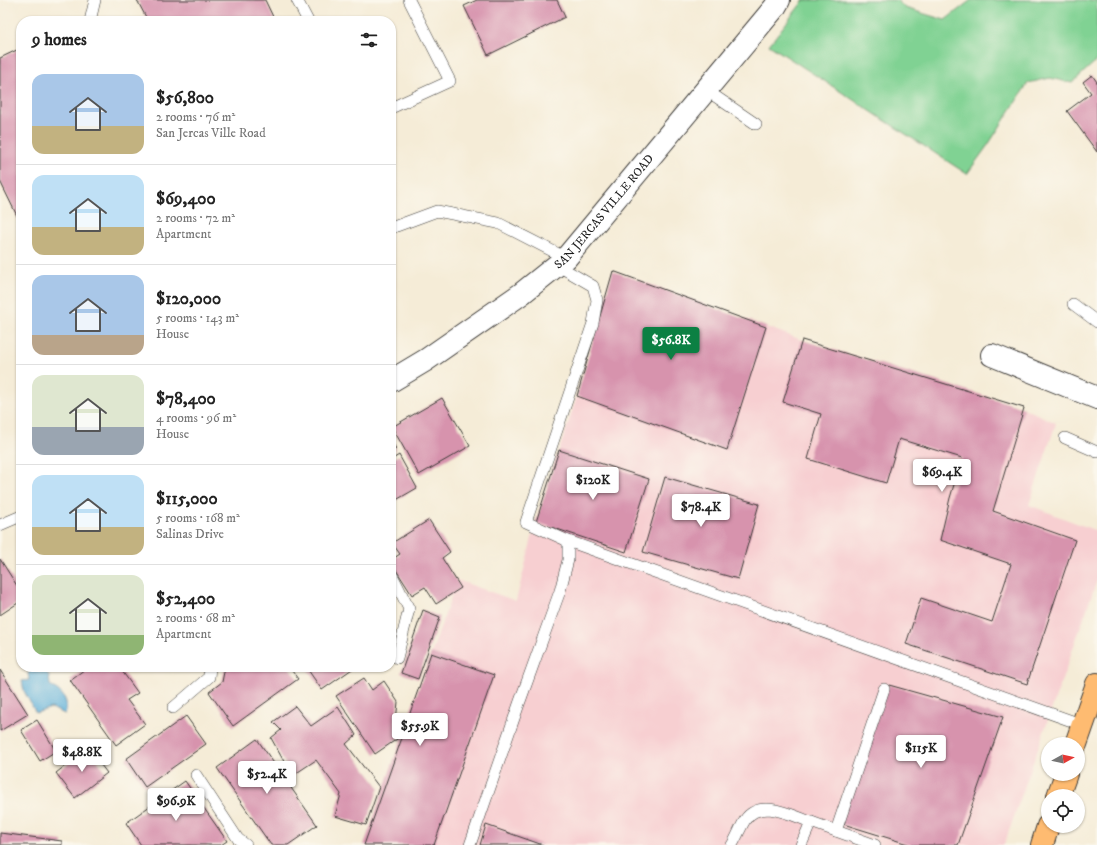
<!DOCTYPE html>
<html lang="en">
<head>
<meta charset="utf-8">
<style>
  body { margin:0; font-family:"IM FELL DW Pica",serif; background:#f6f6f6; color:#222; height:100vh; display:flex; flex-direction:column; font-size:15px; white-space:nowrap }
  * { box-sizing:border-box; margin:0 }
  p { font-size:13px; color:#767676 }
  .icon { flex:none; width:22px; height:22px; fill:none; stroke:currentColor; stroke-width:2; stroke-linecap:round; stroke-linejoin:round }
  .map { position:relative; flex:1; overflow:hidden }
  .side { position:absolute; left:16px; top:16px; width:380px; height:656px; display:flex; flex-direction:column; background:#fff; border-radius:16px; box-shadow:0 1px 3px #0004 }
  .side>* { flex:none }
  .needle { width:26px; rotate:82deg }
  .tools { position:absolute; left:1041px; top:737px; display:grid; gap:8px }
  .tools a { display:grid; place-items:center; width:44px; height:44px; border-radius:50%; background:#fff; box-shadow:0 1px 3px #0004; font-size:20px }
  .price { position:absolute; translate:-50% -34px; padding:0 9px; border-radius:4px; background:#fff; color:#222; font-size:13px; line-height:26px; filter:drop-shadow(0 1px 2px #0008) }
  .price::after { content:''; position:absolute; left:50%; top:24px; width:12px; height:9px; margin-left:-6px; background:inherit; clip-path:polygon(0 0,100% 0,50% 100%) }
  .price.selected { background:#0b8043; color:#fff }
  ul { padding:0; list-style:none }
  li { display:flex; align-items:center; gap:12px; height:100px; padding:0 16px }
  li+li { border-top:1px solid #e0e0e0 }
  li span { display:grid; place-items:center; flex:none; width:112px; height:80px; border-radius:12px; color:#555 }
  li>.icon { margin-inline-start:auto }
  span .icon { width:48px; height:48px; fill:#fffc; stroke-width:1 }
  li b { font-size:17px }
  h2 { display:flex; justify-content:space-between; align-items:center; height:48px; padding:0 16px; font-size:17px }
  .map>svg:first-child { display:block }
</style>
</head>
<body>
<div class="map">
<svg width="1097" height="845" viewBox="0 0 1097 845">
  <rect width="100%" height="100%" fill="#fbf7ec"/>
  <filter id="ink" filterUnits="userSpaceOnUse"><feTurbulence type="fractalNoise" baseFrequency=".025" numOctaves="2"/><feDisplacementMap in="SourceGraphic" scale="8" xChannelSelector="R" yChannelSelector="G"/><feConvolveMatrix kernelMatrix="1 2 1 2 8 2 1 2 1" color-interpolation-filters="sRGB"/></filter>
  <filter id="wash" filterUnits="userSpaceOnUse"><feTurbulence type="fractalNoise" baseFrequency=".012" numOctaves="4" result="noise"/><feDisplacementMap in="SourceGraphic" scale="16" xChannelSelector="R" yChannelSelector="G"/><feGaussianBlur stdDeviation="0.9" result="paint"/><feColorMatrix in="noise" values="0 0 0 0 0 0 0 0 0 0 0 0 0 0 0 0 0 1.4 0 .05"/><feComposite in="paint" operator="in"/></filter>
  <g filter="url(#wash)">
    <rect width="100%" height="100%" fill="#f5ecd7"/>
    <!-- built -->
    <polygon fill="#f7cfd1" points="613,271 802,340 1024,408 1056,423 1029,505 1097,531 1097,580 1004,845 364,845 457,580 516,601 536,522 577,396"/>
    <!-- green -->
    <polygon fill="#80d293" stroke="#4e7758" points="804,0 897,0 905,8 945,20 971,0 1097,0 1097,60 1072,83 1050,78 1028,83 988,145 967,174 769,45"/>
    <!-- water -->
    <path fill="#5eb0d9" stroke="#3d667a" d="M32,670L46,671L49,676L50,685C61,692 70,699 65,714L51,708L36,713L24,691L22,681L29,680L28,673Z"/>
    <g id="blocks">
      <!-- building -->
      <g fill="#d793ad">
        <polygon points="137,0 265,0 275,21 148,21"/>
        <polygon points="477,0 557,0 565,17 488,55 464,6"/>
        <polygon points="21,48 21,224 0,181 0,58"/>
        <polygon points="1092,75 1097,82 1097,152 1067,111 1091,93 1083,82"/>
        <polygon points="613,271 766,327 727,450 577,396"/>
        <polygon points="802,340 1024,408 993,511 1075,540 1027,684 906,644 921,598 992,622 1011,564 940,540 950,498 962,458 899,439 886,483 808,459 821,414 783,402"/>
        <polygon points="442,398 470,446 419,475 392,427"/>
        <polygon points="391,440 396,449 391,452"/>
        <polygon points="559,450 649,479 626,552 536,522"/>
        <polygon points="399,455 417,488 391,503 391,460"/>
        <polygon points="665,477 759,504 738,579 643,552"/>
        <polygon points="429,520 450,552 442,558 461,588 436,604 425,587 412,595 391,562 391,560 400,554 392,543"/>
        <polygon points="0,559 21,592 21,601 0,615"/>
        <polygon points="423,610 440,617 418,679 401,673"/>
        <polygon points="431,653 494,675 434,845 364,845 403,735 375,754 336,696 364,678 372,690 384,681 398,702 396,721 403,733"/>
        <polygon points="88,667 119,667 138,693 127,700 145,724 116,745 70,680"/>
        <polygon points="225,667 289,667 298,679 233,726 209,692 222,682"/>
        <polygon points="306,667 355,667 322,690"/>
        <polygon points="0,670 28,714 0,731"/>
        <polygon points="889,685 1003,717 958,845 911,845 840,823"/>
        <polygon points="295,706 311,726 338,707 356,735 346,744 379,787 366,825 335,816 341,794 316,760 292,776 271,738 281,730 273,722"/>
        <polygon points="186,716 206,744 145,787 126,759"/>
        <polygon points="37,720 56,751 40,761 21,730"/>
        <polygon points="257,739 317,825 288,845 271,845 217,768"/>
        <polygon points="88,748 107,773 75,798 56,773"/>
        <polygon points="185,781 227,841 221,845 141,845 126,823"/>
        <polygon points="486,825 543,845 480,845"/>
        <polygon points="0,833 62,841 62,845 0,845"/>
      </g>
    </g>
  </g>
  <g filter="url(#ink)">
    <use href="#blocks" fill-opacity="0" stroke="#3d3b38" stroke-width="1"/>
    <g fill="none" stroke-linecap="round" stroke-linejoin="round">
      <!-- lane casing -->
      <g stroke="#3d3b38" stroke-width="12">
        <g id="lane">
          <polyline points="297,0 308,21"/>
          <polyline points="90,21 95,0"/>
          <polyline points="706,90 756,124"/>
          <polyline points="391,108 450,81 409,0"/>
          <polyline points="391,228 437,211 498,223 566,258"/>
          <polyline points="557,265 593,286 597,300 593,323 526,522 568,541 1083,725"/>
          <polyline points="1073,304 1097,322"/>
          <polyline points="1065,438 1097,452"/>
          <polyline points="0,525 21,516"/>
          <polyline points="391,573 409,609 397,658"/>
          <polyline points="173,708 209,677 210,667"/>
          <polyline points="196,775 238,839 246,845"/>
          <polyline points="836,831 884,689"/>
          <polyline points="470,845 519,704 560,591 568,560 568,541"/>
          <path d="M732,845C737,837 740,828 745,820C760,798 791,815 811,822"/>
          <polyline points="801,845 811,822 875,845"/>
        </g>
      </g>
      <!-- street casing -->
      <g stroke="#3d3b38" stroke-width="24">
        <g id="street">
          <polyline points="992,355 1097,398"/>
          <path id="s1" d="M391,381L426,360L521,294L566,258L775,7L779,0"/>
        </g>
      </g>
      <!-- primary casing -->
      <g stroke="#3d3b38" stroke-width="24">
        <g id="primary">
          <polyline points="1076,744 1097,684"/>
          <polyline points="1058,796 1066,774"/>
          <polyline points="1042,845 1048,826"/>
        </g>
      </g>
      <!-- lane -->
      <use href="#lane" stroke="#fff" stroke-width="11"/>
      <!-- street -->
      <use href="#street" stroke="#fff" stroke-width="22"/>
      <!-- primary -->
      <use href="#primary" stroke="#febb71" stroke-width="22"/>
    </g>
  </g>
  <g text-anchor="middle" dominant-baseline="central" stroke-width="3.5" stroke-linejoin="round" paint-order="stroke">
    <!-- street labels -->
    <g font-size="12" fill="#1c1c1c" stroke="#fbf7ec">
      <text stroke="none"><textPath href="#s1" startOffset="274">SAN JERCAS VILLE ROAD</textPath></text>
    </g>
  </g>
</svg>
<div class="tools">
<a><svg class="needle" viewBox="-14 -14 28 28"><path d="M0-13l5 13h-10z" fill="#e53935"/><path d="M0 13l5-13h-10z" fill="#767676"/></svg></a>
<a><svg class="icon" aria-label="locate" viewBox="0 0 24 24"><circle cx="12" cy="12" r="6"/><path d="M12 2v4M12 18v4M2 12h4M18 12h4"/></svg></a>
</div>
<b class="price selected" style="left:671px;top:361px">$56.8K</b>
<b class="price" style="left:942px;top:493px">$69.4K</b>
<b class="price" style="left:593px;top:501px">$120K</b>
<b class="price" style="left:701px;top:528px">$78.4K</b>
<b class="price" style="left:420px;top:747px">$55.9K</b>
<b class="price" style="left:921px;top:769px">$115K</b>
<b class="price" style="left:82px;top:773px">$48.8K</b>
<b class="price" style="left:267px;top:795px">$52.4K</b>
<b class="price" style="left:176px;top:822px">$96.9K</b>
<section class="side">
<h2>9 homes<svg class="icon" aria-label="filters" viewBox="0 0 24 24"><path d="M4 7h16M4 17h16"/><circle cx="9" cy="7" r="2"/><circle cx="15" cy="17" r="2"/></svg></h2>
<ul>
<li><span style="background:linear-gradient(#a9c7e8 65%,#c2b280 0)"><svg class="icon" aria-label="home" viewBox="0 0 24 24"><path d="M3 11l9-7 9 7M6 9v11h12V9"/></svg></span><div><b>$56,800</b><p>2 rooms · 76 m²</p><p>San Jercas Ville Road</p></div></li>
<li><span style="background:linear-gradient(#bfe0f5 65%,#c2b280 0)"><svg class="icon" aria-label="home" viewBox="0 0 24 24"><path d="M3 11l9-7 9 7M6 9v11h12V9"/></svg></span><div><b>$69,400</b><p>2 rooms · 72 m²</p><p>Apartment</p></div></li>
<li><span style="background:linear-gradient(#a9c7e8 75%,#b9a48a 0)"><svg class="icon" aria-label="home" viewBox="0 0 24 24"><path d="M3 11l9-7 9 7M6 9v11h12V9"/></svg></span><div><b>$120,000</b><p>5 rooms · 143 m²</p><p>House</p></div></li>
<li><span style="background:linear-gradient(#dfe7d0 65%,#9aa5b1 0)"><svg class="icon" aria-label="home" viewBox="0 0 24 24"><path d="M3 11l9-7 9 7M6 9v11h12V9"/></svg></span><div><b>$78,400</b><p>4 rooms · 96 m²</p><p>House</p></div></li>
<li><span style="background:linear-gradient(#bfe0f5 65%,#c2b280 0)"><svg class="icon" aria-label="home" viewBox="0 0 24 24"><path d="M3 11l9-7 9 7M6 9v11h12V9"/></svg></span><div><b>$115,000</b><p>5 rooms · 168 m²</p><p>Salinas Drive</p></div></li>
<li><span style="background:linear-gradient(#dfe7d0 75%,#8fb573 0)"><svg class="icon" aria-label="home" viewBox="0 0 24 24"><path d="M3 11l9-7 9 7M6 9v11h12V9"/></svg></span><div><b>$52,400</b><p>2 rooms · 68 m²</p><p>Apartment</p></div></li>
</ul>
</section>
</div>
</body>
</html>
